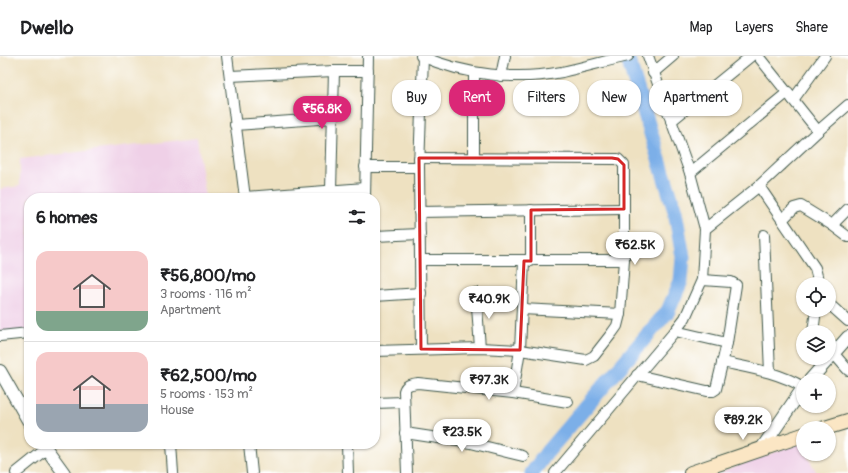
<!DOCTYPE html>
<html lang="en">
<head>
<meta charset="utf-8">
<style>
  body { margin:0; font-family:Pangolin,sans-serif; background:#f2f2f2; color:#202124; height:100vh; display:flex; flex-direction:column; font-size:15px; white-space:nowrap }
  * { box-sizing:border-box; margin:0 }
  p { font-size:13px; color:#757577 }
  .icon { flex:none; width:22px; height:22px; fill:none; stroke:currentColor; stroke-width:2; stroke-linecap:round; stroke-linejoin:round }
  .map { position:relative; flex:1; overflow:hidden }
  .side { position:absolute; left:24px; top:137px; width:356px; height:256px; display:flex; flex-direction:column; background:#fff; border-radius:16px; box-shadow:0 1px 3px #0004 }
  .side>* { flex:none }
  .banner { position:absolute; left:392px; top:24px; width:380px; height:36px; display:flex; gap:8px }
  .controls { position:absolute; left:796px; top:221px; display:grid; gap:8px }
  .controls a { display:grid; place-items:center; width:40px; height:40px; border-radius:50%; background:#fff; box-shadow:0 1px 3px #0004; font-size:20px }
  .price { position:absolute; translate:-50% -34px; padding:0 9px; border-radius:14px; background:#fff; color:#222; font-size:13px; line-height:26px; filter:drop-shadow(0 1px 2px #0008) }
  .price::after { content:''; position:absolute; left:50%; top:24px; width:12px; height:9px; margin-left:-6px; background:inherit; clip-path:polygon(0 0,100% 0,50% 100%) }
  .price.current { background:#db2777; color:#fff }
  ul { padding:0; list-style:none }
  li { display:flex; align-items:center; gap:12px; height:100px; padding:0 12px }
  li+li { border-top:1px solid #e0e0e0 }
  li span { display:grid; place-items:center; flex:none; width:112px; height:80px; border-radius:12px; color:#555 }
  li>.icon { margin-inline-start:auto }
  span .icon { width:48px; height:48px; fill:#fffc; stroke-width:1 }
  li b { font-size:17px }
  h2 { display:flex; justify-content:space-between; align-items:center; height:48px; padding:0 12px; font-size:17px }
  .pill { padding:0 14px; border-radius:16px; background:#fff; box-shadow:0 1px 3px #0004; font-size:14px; line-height:36px }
  .pill.current { background:#db2777; color:#fff }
  header { display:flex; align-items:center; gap:24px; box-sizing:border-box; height:56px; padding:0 20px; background:#fff; border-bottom:1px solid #e0e0e0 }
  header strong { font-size:19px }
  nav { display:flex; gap:22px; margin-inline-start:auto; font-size:14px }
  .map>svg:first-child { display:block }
</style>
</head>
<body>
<header>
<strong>Dwello</strong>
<nav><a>Map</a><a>Layers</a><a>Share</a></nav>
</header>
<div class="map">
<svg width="848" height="417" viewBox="0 0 848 417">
  <rect width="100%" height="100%" fill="#fff"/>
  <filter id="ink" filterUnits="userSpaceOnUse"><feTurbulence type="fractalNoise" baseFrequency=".025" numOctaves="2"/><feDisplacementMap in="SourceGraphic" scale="8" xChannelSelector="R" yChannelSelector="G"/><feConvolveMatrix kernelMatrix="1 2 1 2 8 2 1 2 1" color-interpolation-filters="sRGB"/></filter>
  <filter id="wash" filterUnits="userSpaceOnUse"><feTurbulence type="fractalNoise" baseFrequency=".012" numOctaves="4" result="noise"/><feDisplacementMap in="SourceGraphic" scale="16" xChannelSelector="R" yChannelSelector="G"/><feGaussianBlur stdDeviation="0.9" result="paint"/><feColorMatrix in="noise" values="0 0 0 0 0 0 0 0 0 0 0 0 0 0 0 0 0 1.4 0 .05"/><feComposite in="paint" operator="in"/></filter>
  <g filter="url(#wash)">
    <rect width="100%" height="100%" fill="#eee1c1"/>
    <!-- built -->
    <g fill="#efd0e7">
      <polygon points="197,82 206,141 236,138 236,142 29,142 29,275 0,278 0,133 20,130 20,103"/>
      <polygon points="799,387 803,393 803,398 806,398 817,417 719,417"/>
    </g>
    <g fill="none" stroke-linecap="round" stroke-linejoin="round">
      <!-- river -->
      <polyline stroke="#7bafe8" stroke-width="15" points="532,417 547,396 668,255 681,225 683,201 675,155 627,0"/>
    </g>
  </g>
  <g filter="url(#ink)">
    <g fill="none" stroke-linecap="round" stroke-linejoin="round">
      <!-- minor casing -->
      <g stroke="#3e5649" stroke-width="12">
        <g id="minor">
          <polyline points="227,0 245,142"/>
          <path d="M421,0C465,19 515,25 562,16C584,11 606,5 628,0"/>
          <polyline points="758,0 818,75"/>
          <polyline points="474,17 474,102"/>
          <polyline points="653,17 673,0"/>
          <polyline points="230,20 334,15 368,15"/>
          <polyline points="501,20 505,0"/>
          <polyline points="793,44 825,0"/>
          <polyline points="671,65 751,0"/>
          <polyline points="235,69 333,62"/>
          <polyline points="365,111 419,111"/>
          <polyline points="690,117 788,36"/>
          <polyline points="759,130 815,212 819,228"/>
          <polyline points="331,134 334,15"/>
          <polyline points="245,141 365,132"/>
          <polyline points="365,142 368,0"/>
          <polyline points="531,154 531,205"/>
          <polyline points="419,156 624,153"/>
          <polyline points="783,163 794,152 801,150 832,169 848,181"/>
          <polyline points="832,169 848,153"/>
          <polyline points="705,173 759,130 818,75 848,49"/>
          <polyline points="764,179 770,316"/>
          <polyline points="375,180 420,178"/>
          <polyline points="421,204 624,204"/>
          <polyline points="476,237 480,292"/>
          <polyline points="375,240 421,237"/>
          <polyline points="829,248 848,265"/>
          <polyline points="522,253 620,258"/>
          <polyline points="675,275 727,287"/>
          <polyline points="813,276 816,254"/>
          <polyline points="0,280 29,277"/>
          <polyline points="421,293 419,111 423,1"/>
          <polyline points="375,295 480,292 520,294 586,304 594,300 612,277 617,270 620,258 624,204 624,109 618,103 419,102"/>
          <polyline points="834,298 848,314"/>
          <path d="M722,306C750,312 778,316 803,331"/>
          <polyline points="637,319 707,335 713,335 716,333 727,287 736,229 731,226 702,224"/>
          <polyline points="513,337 520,294 524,205"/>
          <polyline points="375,347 404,346"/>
          <polyline points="405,377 471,387 523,400"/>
          <polyline points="171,388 173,417"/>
          <polyline points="249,388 252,417"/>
          <polyline points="347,388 348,417"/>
          <polyline points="16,417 46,393"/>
          <path d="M407,417L404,335C406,328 412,328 418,327L513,337L568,346"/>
          <polyline points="555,417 675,275 685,262 702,224 705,173 690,117 648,0"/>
        </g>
      </g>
      <!-- tertiary casing -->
      <g stroke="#3e5649" stroke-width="14">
        <g id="tertiary">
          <polyline points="0,315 29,366"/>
          <polyline points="810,324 848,281"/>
          <polyline points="43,388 64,417"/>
          <polyline points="762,392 803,332"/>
        </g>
      </g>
      <!-- secondary casing -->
      <g stroke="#3e5649" stroke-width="16">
        <g id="secondary">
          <polyline points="825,372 848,365"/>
          <polyline points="691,417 803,379"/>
        </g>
      </g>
      <!-- minor -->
      <use href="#minor" stroke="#fff" stroke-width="10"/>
      <!-- tertiary -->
      <use href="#tertiary" stroke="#fff" stroke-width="12"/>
      <!-- secondary -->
      <use href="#secondary" stroke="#fbe6c4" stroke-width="14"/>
    </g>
  </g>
  <!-- marked area -->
  <path fill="none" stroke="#d62828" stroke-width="3" stroke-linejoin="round" d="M419,102H612L618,103L624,109V153L531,154V205H524L520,294L421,293Z"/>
</svg>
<div class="controls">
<a><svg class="icon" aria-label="locate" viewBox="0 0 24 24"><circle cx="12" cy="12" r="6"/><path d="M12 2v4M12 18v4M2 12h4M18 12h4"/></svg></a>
<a><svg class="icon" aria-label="layers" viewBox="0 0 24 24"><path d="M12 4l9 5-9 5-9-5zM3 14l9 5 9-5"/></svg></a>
<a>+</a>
<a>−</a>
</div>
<b class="price current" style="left:322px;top:74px">₹56.8K</b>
<b class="price" style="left:635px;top:210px">₹62.5K</b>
<b class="price" style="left:489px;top:264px">₹40.9K</b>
<b class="price" style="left:489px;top:345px">₹97.3K</b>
<b class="price" style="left:743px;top:385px">₹89.2K</b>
<b class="price" style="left:462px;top:397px">₹23.5K</b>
<div class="banner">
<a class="pill">Buy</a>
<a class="pill current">Rent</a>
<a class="pill">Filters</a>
<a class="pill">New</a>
<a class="pill">Apartment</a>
</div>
<section class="side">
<h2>6 homes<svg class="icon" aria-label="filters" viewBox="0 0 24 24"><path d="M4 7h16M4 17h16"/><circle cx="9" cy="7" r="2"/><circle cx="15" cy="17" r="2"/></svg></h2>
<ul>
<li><span style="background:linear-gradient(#f6c9c9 75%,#7fa58c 0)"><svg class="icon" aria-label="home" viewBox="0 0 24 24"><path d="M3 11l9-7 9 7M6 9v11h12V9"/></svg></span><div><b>₹56,800/mo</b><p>3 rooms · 116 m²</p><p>Apartment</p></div></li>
<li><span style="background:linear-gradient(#f6c9c9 65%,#9aa5b1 0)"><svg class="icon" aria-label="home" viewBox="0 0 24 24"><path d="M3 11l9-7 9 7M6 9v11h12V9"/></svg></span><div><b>₹62,500/mo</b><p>5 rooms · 153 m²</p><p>House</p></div></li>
</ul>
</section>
</div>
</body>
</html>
